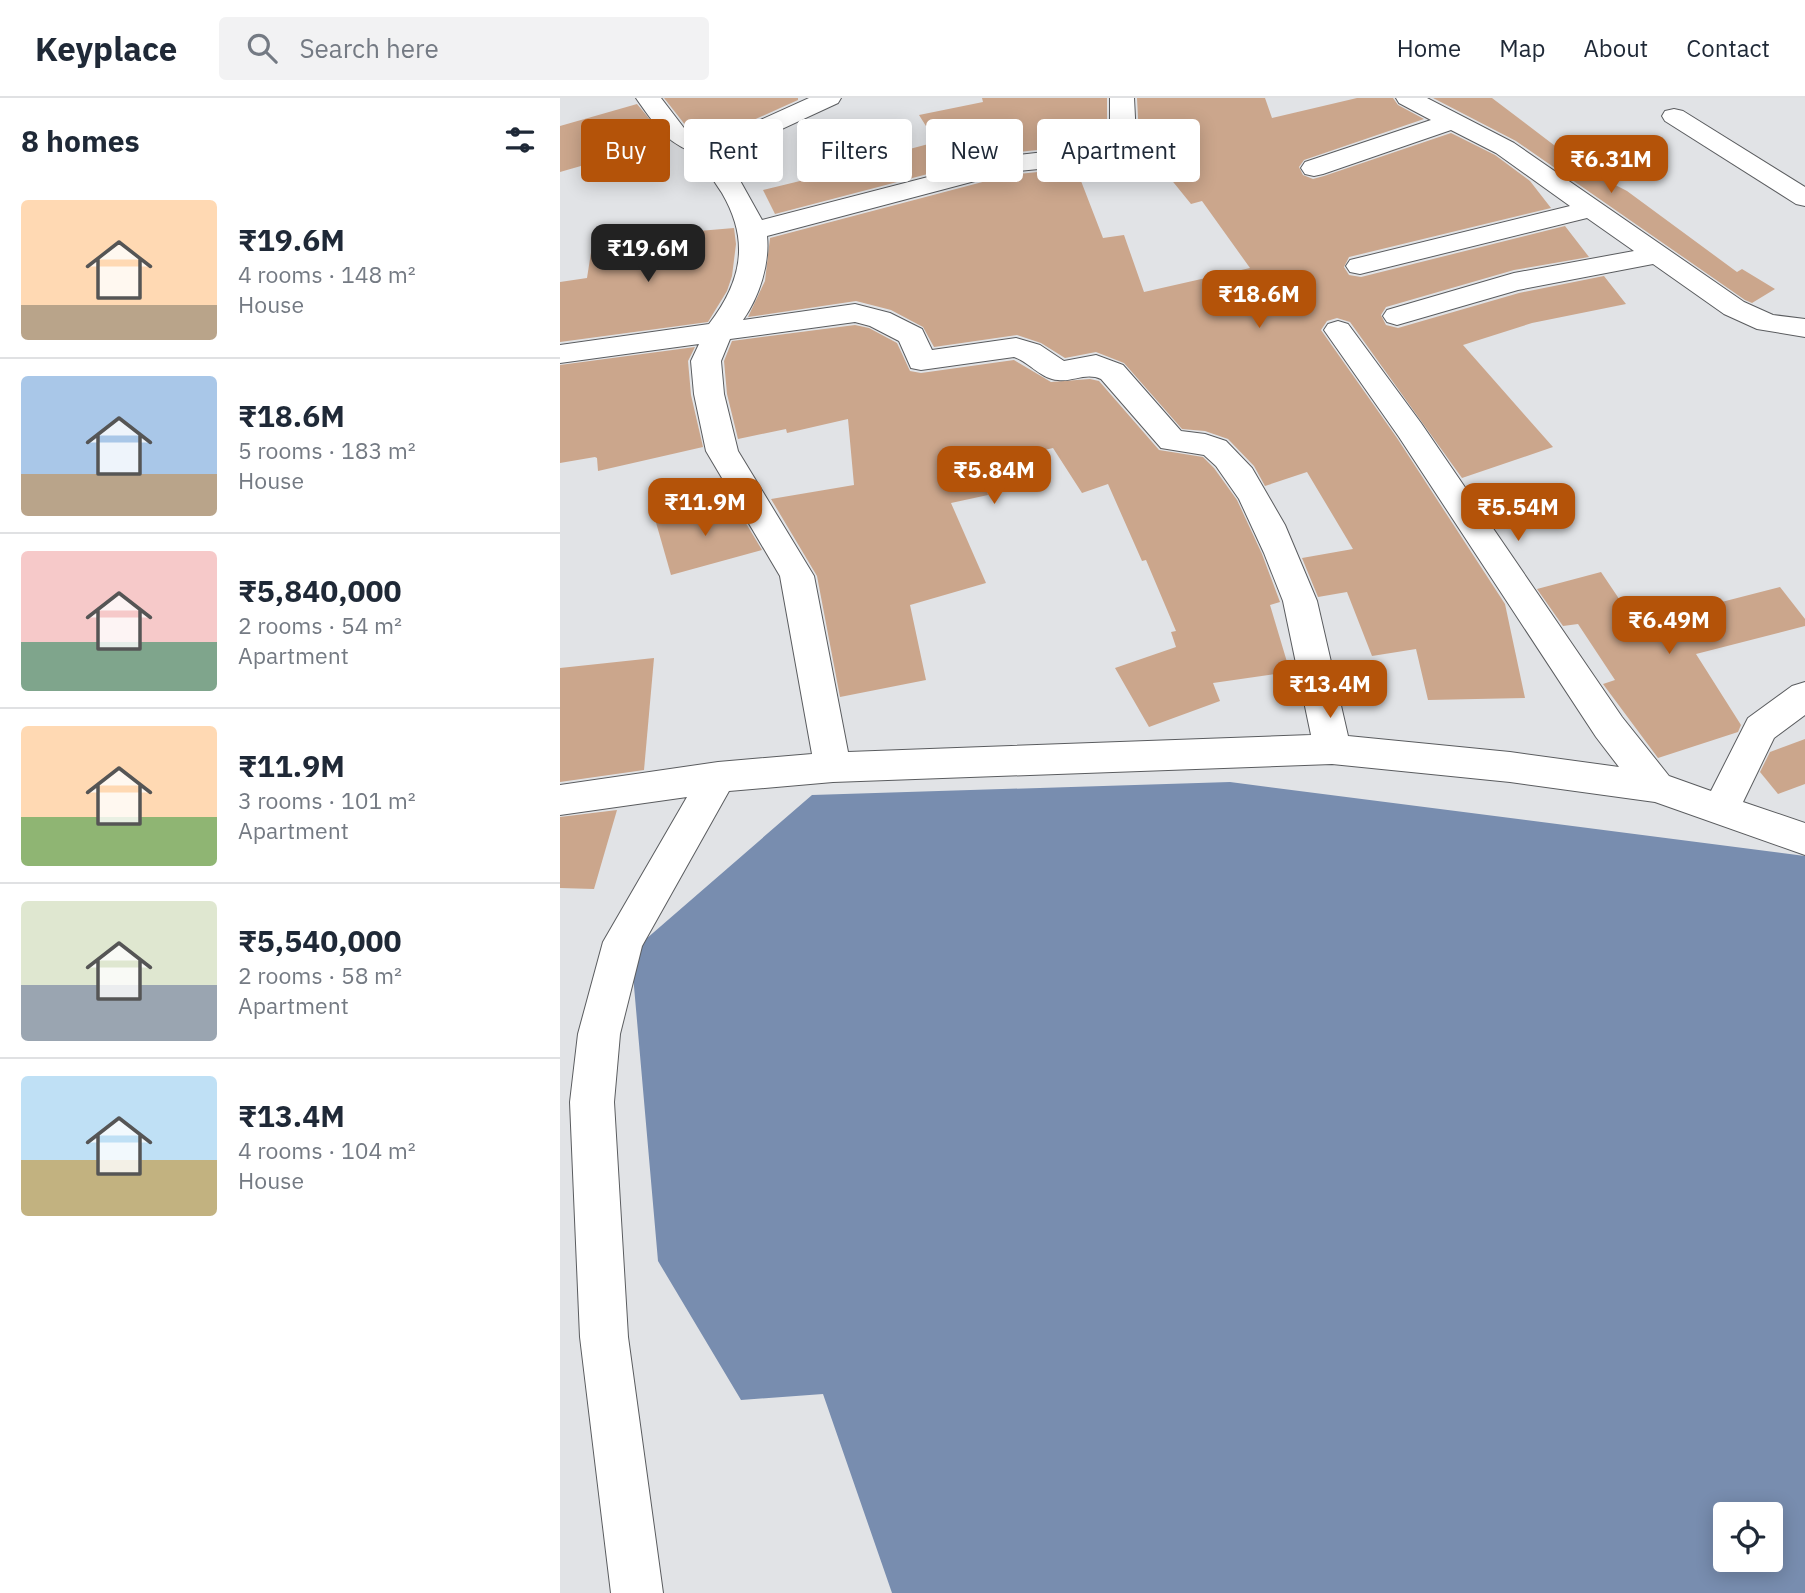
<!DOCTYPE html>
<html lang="en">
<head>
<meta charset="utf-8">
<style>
  body { margin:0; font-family:"IBM Plex Sans",sans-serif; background:#f2f2f3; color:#1f2937; height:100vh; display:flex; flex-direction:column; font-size:26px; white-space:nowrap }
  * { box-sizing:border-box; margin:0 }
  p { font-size:23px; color:#747a83 }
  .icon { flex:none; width:38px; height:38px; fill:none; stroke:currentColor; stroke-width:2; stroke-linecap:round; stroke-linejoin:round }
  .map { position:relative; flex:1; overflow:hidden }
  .drawer { display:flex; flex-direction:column; background:#fff; width:560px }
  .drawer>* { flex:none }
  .hud { position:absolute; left:21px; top:21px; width:665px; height:63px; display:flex; gap:14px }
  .tools { position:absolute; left:1153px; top:1404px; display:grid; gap:14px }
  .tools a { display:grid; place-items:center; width:70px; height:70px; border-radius:7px; background:#fff; box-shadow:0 4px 18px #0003; font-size:35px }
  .price { position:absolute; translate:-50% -60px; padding:0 16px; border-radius:14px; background:#b45309; color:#fff; font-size:23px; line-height:46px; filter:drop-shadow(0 2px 4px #0008) }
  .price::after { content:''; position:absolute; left:50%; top:42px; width:21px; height:16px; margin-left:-10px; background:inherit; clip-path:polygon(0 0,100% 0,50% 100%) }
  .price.on { background:#222; color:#fff }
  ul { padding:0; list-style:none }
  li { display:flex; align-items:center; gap:21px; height:175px; padding:0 21px }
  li+li { border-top:2px solid #e0e1e3 }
  li span { display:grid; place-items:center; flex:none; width:196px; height:140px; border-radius:7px; color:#555 }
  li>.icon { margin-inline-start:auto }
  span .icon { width:84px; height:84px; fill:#fffc; stroke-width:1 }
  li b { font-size:30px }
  h2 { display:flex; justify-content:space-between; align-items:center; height:84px; padding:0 21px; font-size:30px }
  .tag { padding:0 24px; border-radius:7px; background:#fff; box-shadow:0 4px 18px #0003; font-size:24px; line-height:63px }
  .tag.on { background:#b45309; color:#fff }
  header { display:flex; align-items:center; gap:42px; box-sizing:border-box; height:98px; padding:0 35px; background:#fff; border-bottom:2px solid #e0e1e3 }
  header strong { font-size:33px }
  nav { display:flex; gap:38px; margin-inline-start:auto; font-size:24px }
  .search { width:490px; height:63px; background:#f2f2f3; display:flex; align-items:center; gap:18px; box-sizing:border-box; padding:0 24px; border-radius:7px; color:#747a83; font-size:26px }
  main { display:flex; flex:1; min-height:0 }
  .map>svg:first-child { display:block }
</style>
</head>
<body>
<header>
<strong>Keyplace</strong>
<div class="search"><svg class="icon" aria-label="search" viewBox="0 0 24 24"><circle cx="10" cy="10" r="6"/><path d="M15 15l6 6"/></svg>Search here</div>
<nav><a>Home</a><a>Map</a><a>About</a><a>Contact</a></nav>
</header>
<main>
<section class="drawer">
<h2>8 homes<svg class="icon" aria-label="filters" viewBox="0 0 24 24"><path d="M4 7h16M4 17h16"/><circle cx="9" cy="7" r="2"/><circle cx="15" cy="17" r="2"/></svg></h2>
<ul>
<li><span style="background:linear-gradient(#ffd9b3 75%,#b9a48a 0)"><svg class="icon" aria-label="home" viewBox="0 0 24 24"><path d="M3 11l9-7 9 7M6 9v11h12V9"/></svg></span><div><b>₹19.6M</b><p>4 rooms · 148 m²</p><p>House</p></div></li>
<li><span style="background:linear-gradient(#a9c7e8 70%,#b9a48a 0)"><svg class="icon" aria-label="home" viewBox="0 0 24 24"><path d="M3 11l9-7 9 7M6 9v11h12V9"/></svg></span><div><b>₹18.6M</b><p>5 rooms · 183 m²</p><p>House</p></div></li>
<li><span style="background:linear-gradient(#f6c9c9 65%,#7fa58c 0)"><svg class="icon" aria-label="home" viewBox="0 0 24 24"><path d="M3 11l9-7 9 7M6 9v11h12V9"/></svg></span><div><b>₹5,840,000</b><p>2 rooms · 54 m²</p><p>Apartment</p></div></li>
<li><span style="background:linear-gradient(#ffd9b3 65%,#8fb573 0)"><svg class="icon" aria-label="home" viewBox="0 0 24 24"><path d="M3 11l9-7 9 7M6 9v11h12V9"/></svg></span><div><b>₹11.9M</b><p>3 rooms · 101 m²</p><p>Apartment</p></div></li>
<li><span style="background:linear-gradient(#dfe7d0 60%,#9aa5b1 0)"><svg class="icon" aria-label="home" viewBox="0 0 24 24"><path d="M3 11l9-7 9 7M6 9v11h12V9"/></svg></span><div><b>₹5,540,000</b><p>2 rooms · 58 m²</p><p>Apartment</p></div></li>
<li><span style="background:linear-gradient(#bfe0f5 60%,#c2b280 0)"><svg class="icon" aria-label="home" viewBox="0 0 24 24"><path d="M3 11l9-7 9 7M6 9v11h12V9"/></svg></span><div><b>₹13.4M</b><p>4 rooms · 104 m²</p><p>House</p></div></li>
</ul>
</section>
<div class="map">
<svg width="1245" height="1495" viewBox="0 0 1245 1495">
  <rect width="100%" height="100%" fill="#e1e3e6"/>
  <!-- water -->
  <path fill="#788daf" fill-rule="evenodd" d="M670,684L1245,758V1495H332L263,1296L181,1302L98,1163L71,854L252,697ZM1166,1416H1211V1461H1166Z"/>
  <!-- building -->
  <g fill="#cba68c">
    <polygon points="104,0 238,0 238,2 189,24 144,37 126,28"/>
    <polygon points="422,0 547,0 547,38 544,45 448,55 215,116 203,92 314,65 312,61 376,44 359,17 423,4"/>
    <polygon points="577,0 705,0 712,20 797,0 833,0 838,7 864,21 744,62 739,69 743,77 753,81 764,78 891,35 935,57 970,83 991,110 789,159 784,169 789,177 801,179 1005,128 1029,159 954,172 826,209 821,217 826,227 838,230 959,195 1044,178 1066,206 972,225 903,247 993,349 902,380 790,224 777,220 767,223 761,232 837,340 945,506 965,600 868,602 856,551 812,558 787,494 758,499 742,460 793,451 747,374 705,388 694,368 668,341 645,333 622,331 564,265 536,254 505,260 481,245 457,237 374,249 363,229 331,212 296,203 188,219 205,183 210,140 449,77 516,70 543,140 564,137 584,194 690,170 642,103 631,106 584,48 573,48 579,39"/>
    <polygon points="873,0 932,0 1028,73 1067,93 1177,174 1182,171 1215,191 1192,205 1185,202 956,43"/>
    <polygon points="77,6 108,43 0,74 0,28"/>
    <polygon points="174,130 176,146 172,178 167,193 148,224 0,244 0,184 27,180 33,142"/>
    <polygon points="295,227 309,230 337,245 350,273 361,275 454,262 491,284 530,281 539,283 599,352 643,359 654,370 677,402 702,456 720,504 710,507 730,574 653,585 660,603 589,629 555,570 616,549 611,534 616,533 586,462 582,463 548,386 522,395 493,350 418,368 428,397 391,405 426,485 350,507 366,582 280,599 257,478 211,401 294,387 288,321 227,335 226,331 178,341 167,296 164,263 172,243"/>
    <polygon points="135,249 128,263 131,297 143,349 38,373 37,360 35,359 0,365 0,267"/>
    <polygon points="175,407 202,452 111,477 95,421"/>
    <polygon points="1041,474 1076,526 1220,489 1245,521 1245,528 1136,556 1181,627 1178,634 1098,660 1043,586 1055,582 1018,526 1003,528 977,491"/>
    <polygon points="94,560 84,672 0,684 0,570"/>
    <polygon points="1245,641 1245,686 1218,696 1200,674 1210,654"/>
    <polygon points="57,712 34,791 0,790 0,719"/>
  </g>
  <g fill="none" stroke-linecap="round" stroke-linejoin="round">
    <!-- minor casing -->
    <g stroke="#5a5c5f" stroke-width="2">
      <g id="minor">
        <path d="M76,0H101L124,30L152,44L249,0H281L278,5L168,56V61L202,122L449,58L546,47L550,39V0H574L576,39L564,57L529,66L449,74L207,138C210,166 199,199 183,222L295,206L330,215L362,231L372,252L456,240L480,247L504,263L536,257L563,267L621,333L645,336L666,343L692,370L725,427L757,503L788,638L950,654L1059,669L1036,639L839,339L764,232L768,226L778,223L788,226L861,325L1062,619L1109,678L1151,693L1188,620L1232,588L1245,584V617L1214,640L1183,704L1245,725V757L1095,704L950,684L772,666L273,684L169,693L82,848L60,936L54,1004L68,1239L103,1495H51L20,1239L10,1004L18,936L43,844L127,699L0,717V687L158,664L252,656L220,478L146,353L134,296L131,263L139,246L0,265V247L149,226C182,183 190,143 162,95C155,84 144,70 142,57C108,48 95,27 76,0ZM295,224L310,228L339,243L351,270L361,272L454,259C469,264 481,281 498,282C513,284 526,274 541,281L601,350L644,357L656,368L679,401L704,455L723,503L751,637L288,654L254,478L178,353L164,296L161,263L170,241Z"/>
        <polygon points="836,0 867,0 954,45 1184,204 1213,217 1245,221 1245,239 1197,231 1164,216 1093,166 958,192 837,227 827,224 823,218 827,212 954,175 1074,153 1027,120 800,176 790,174 786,168 790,162 1010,108 936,55 891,32 763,76 754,78 745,76 741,70 745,64 871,22 839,5"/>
        <polygon points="1114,11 1123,13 1245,89 1245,108 1236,106 1105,23 1102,18 1105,13"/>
      </g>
    </g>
    <!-- minor -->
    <use href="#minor" fill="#fff" fill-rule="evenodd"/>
  </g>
</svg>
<div class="tools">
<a><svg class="icon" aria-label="locate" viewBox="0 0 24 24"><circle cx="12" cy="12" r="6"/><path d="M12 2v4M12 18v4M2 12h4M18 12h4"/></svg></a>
</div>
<b class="price" style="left:1051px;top:97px">₹6.31M</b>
<b class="price on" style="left:88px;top:186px">₹19.6M</b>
<b class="price" style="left:699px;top:232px">₹18.6M</b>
<b class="price" style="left:434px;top:408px">₹5.84M</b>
<b class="price" style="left:145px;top:440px">₹11.9M</b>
<b class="price" style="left:958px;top:445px">₹5.54M</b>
<b class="price" style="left:1109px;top:558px">₹6.49M</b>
<b class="price" style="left:770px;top:622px">₹13.4M</b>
<div class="hud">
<a class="tag on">Buy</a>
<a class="tag">Rent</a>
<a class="tag">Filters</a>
<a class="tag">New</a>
<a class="tag">Apartment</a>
</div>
</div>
</main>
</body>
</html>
